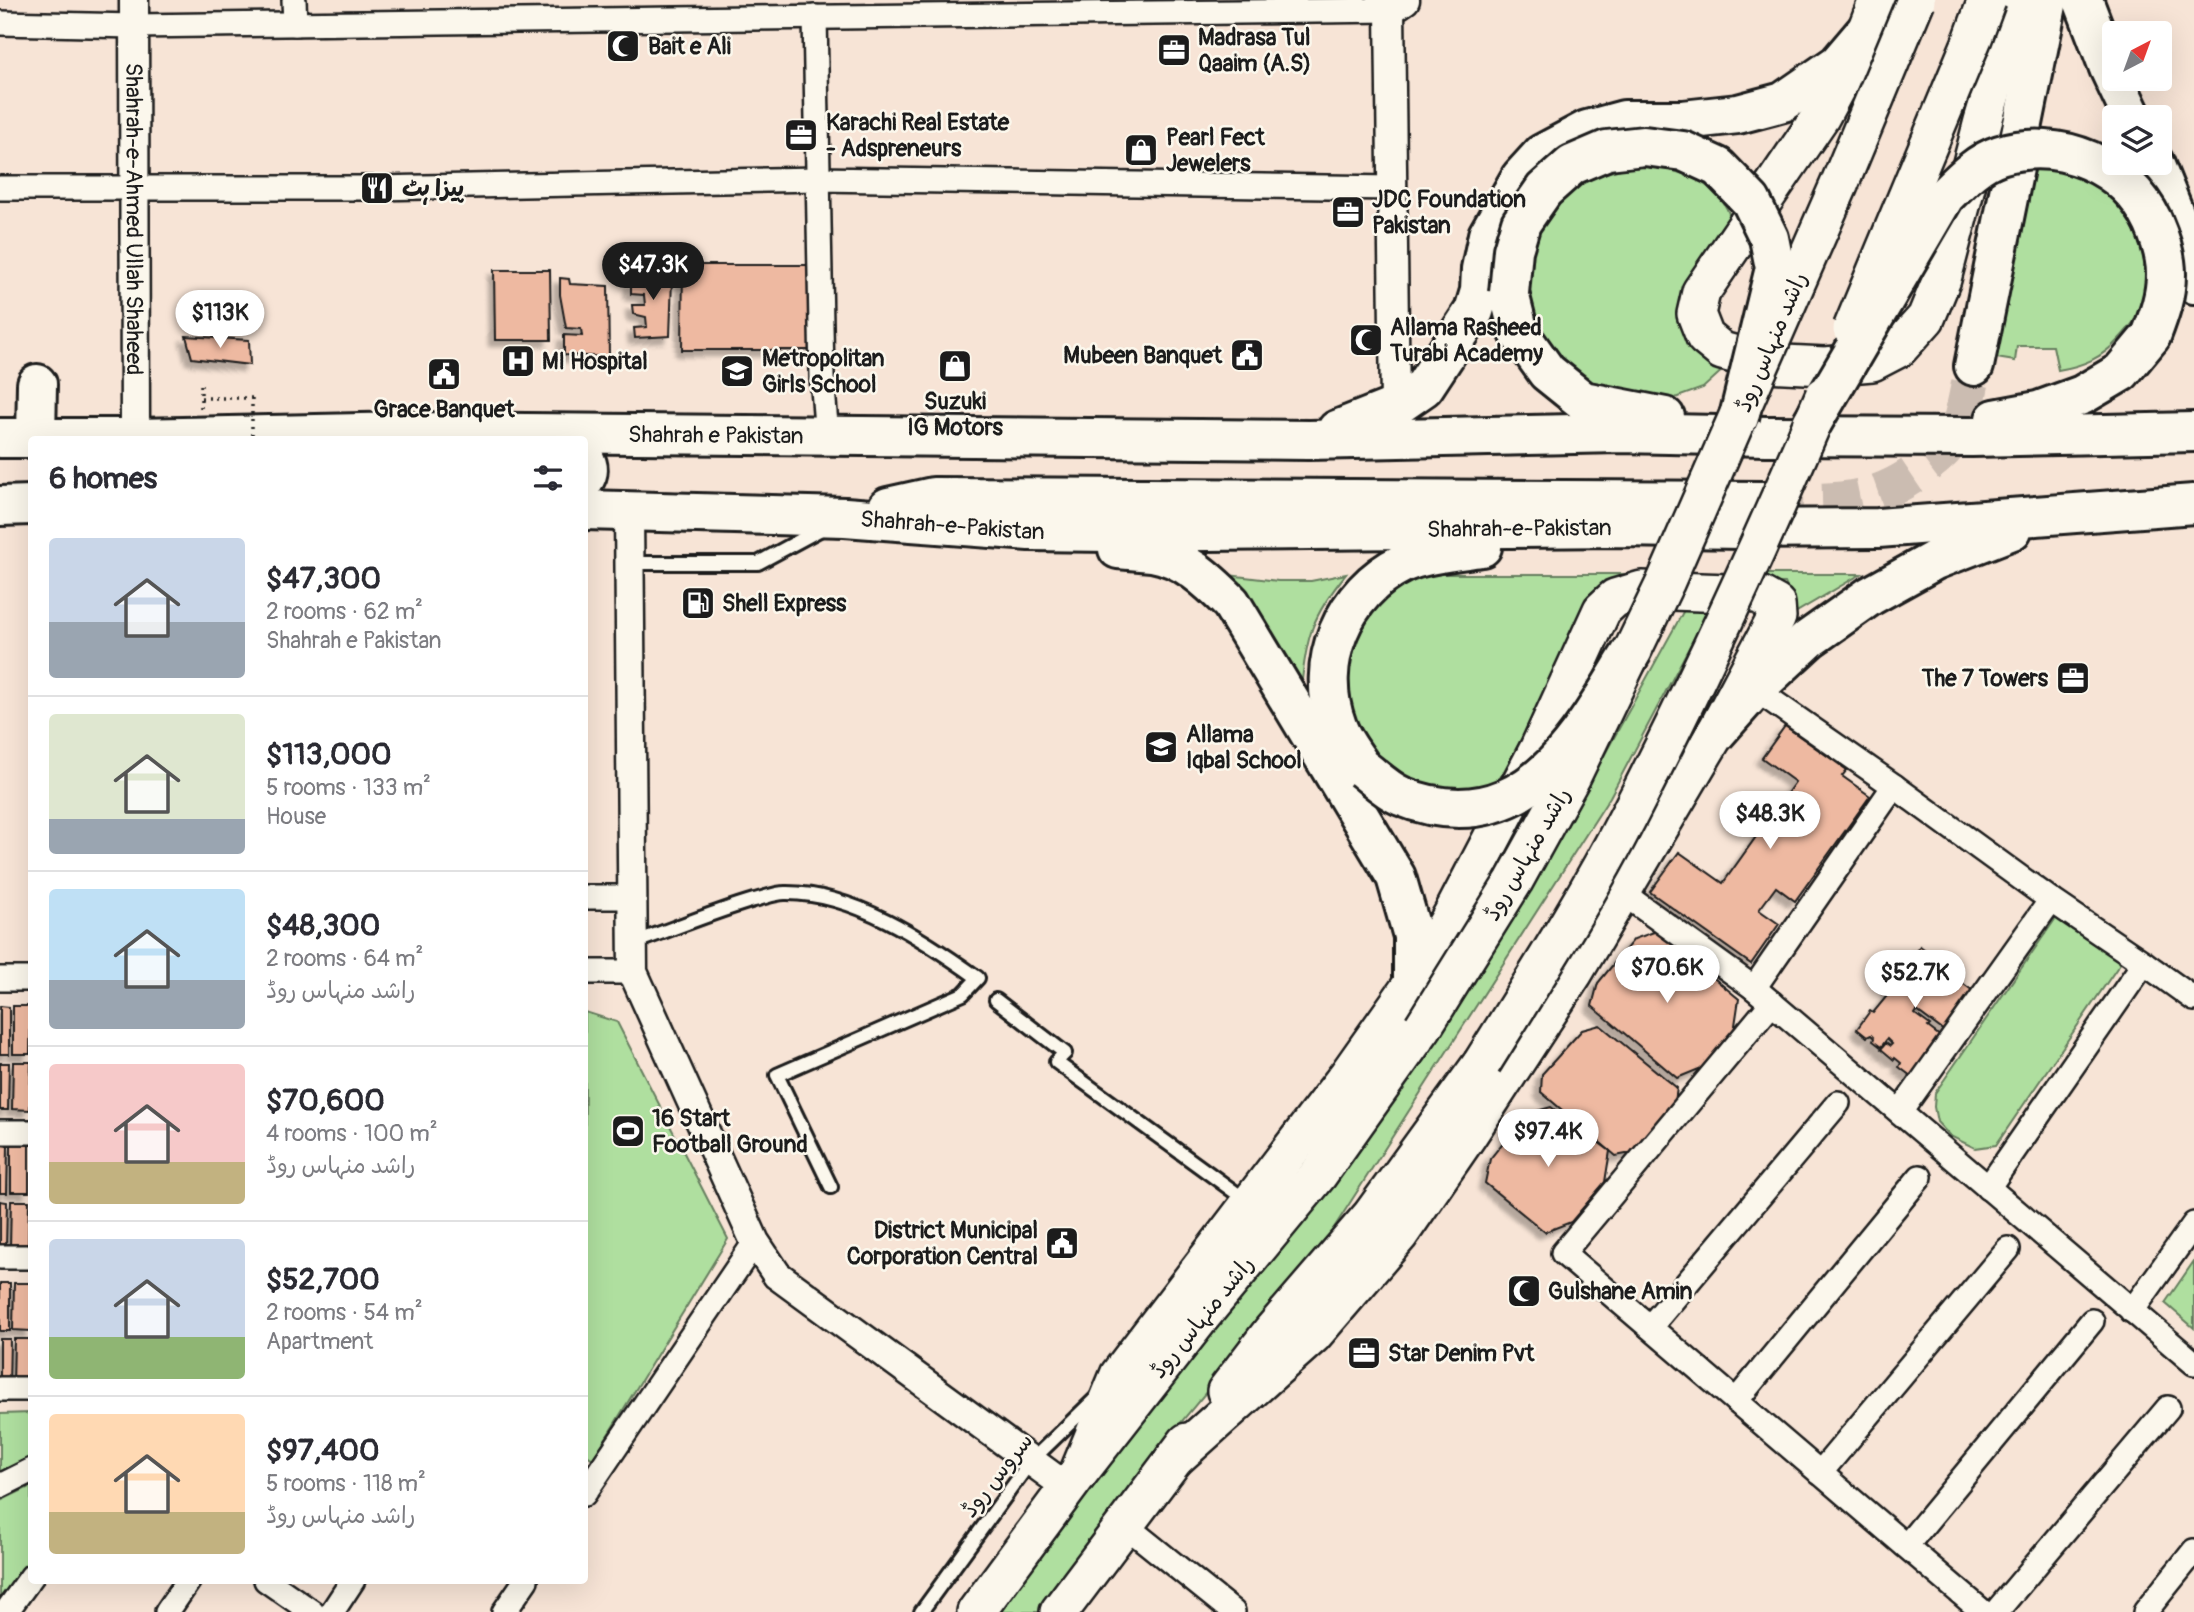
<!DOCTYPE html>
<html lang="en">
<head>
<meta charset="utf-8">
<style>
  body { margin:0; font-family:Pangolin,"Playpen Sans Arabic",sans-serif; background:#f7f7f7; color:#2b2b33; height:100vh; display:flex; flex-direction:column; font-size:26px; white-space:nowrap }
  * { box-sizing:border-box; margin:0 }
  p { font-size:23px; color:#7c7c81 }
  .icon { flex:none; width:38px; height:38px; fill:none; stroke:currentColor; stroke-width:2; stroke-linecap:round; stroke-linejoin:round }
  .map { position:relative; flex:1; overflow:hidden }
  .panel { position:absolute; left:28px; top:436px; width:560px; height:1148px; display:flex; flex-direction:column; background:#fff; border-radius:7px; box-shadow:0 7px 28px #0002 }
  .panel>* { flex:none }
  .needle { width:46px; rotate:41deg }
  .buttons { position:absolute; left:2102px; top:21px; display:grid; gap:14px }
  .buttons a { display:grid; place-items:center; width:70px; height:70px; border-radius:7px; background:#fff; box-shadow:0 7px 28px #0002; font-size:35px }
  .price { position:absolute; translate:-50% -60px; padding:0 16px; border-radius:24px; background:#fff; color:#222; font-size:23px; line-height:46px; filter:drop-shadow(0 2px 4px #0008) }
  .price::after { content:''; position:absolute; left:50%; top:42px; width:21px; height:16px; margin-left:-10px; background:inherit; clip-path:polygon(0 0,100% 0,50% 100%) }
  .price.current { background:#1c1c1c; color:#fff }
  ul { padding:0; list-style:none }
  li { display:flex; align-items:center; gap:21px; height:175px; padding:0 21px }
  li+li { border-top:2px solid #e1e1e2 }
  li span { display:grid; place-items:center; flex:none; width:196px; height:140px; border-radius:7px; color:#555 }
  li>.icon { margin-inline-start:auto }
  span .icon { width:84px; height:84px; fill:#fffc; stroke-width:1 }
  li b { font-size:30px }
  h2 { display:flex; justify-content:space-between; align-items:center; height:84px; padding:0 21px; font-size:30px }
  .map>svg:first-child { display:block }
</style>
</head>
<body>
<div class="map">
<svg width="2194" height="1612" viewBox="0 0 2194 1612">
  <defs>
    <filter id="shadow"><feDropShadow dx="-6" dy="6" stdDeviation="2" flood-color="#0004"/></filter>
  </defs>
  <rect width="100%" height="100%" fill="#f7e4d6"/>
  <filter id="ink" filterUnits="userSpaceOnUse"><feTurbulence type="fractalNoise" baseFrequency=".0143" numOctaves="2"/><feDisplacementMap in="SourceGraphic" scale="14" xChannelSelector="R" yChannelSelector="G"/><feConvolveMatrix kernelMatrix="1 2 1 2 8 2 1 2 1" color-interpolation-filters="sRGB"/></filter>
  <g filter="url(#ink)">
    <!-- green -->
    <g fill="#afdf9f" stroke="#667e5e" stroke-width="2">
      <path d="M1632,166C1672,166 1722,179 1732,223L1692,277L1726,367L1703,388L1675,398H1618L1561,373L1523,305L1527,250L1549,210L1575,187L1595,176Z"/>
      <path d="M2034,168C2043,168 2053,167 2061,169C2077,173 2092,182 2104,192C2131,217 2146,245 2145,282C2145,292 2144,305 2139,314C2134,323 2126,331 2119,339C2102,358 2083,366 2058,370L2053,346H2017L2015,361L1996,358Z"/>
      <path d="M1346,574C1312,616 1306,636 1301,690L1228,575L1278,581H1311Z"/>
      <polygon points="1416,574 1861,574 1788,617 1791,597 1785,583 1630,582 1568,651 1502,775 1487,788 1452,794 1409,784 1380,761 1355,733 1341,688 1367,604"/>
      <polygon points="1689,601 1712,604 1610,797 1305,1273 1182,1421 1098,1530 1039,1612 991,1612 1369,1127 1539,874"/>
      <polygon points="2056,918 2121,962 1996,1145 1975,1148 1950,1136 1937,1122 1934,1107 1935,1093"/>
      <polygon points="585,1012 617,1022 728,1239 593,1459 584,1453"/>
      <polygon points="2194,1261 2194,1328 2165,1303"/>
      <polygon points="31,1413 31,1457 0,1472 0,1414"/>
      <polygon points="31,1486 31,1557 0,1602 0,1501"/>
    </g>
    <!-- building -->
    <g fill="#eeb9a1" stroke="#1c1c1c" stroke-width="2" filter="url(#shadow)">
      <polygon points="683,265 810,265 815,350 682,350"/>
      <polygon points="631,267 654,267 667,270 667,279 672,279 670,336 635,338 634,328 647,327 646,317 633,314 632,305 645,305 644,295 631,294 631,282 644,283 643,276 630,275"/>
      <polygon points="494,270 550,270 551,340 495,340"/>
      <polygon points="560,278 569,279 570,284 608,286 609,357 564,355 564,335 582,336 581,329 566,328 560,295"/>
      <polygon points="186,336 249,340 250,365 192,358"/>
      <polygon points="1785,726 1847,770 1842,776 1870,796 1795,901 1776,887 1759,910 1779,924 1751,964 1650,892 1679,852 1723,883 1795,782 1762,758"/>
      <polygon points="1657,931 1739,999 1734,1032 1704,1067 1677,1078 1592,1006 1598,983 1634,939"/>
      <polygon points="1920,946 1936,958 1934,962 1973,991 1944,1031 1917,1011 1915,1014 1930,1025 1928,1027 1941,1037 1911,1076 1899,1067 1901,1063 1895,1058 1894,1060 1881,1049 1886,1043 1890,1046 1892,1044 1887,1039 1881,1047 1873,1041 1874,1038 1871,1035 1867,1037 1857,1029 1870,1011 1873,1013 1891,991 1887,988"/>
      <polygon points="0,1006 9,1007 9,1054 0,1054"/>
      <polygon points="13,1006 31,1006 30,1054 13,1054"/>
      <polygon points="1600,1025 1677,1088 1675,1102 1631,1153 1616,1156 1541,1092 1542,1074 1582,1030"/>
      <polygon points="13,1062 31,1062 30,1110 12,1109"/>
      <polygon points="0,1063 9,1063 8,1110 0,1110"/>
      <polygon points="1551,1107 1610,1151 1605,1182 1571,1222 1545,1232 1485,1183 1490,1159 1526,1114"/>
      <polygon points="0,1145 8,1146 7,1193 0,1193"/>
      <rect x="11" y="1145" width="18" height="47"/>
      <polygon points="0,1201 7,1202 6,1249 0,1249"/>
      <polygon points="11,1201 29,1201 28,1248 10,1248"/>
      <rect x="0" y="1283" width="10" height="48"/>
      <polygon points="14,1283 32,1283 31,1331 13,1330"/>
      <polygon points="0,1339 10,1339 9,1387 0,1387"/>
      <polygon points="14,1339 31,1339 31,1387 13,1386"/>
    </g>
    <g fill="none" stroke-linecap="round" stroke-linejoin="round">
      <!-- trunk-tunnel -->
      <path stroke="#cbbcb1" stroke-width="38" stroke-dasharray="38 19" stroke-linecap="butt" d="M1765,501C1829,502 1874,508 1927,464C1939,455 1953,442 1959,428C1966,411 1969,385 1974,366"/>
      <!-- service casing -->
      <g stroke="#1c1c1c" stroke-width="18">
        <g id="service">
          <polyline points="630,563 758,563 823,528"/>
          <path d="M633,943C673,929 713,912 754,900C764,898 775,893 785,893C853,892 925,940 978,978L963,994L777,1075L831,1187"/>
          <polyline points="996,1000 1065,1053 1056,1062 1247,1201"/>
          <polyline points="921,1612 1031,1461 1096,1398"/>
        </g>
      </g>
      <!-- minor casing -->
      <g stroke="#1c1c1c" stroke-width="28">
        <g id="minor">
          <polyline points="294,0 295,24"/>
          <polyline points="815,17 822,377 827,437"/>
          <polyline points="0,23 134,26 1390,10"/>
          <polyline points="0,188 377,188 818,179 1392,188"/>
          <polyline points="1755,689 1894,786"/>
          <polyline points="1621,892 1754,988 2194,1363"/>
          <polyline points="584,897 632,897"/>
          <polyline points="2144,963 2194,999"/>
          <polyline points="584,972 633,972"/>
          <polyline points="0,979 32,979"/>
          <polyline points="1754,988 1894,786 2051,900"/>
          <polyline points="1772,1003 1563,1253 1983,1612"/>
          <polyline points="1900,1112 2051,900 2144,963 1988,1188"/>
          <polyline points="0,1132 32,1132"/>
          <polyline points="0,1257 32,1257"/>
          <polyline points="2132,1311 2194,1224"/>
          <polyline points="1650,1327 1838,1103"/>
          <polyline points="0,1389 32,1389"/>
          <polyline points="1736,1401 1920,1177"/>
          <polyline points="1820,1473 2008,1249"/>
          <polyline points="0,1486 32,1470"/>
          <polyline points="584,1494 755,1242"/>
          <polyline points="1125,1525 1233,1612"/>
          <polyline points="1906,1546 2092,1321"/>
          <polyline points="266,1580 312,1612"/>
          <polyline points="6,1612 32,1576"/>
          <polyline points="167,1612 189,1580"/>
          <polyline points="332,1612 353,1580"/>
          <polyline points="504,1612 526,1580"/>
          <polyline points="1996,1612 2168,1408"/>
          <polyline points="2145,1612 2194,1551"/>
        </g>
      </g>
      <!-- tertiary casing -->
      <g stroke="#1c1c1c" stroke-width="33">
        <g id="tertiary">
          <path id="s1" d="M134,0L135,438"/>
          <polyline points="1395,407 1390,10 1405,0"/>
          <polyline points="629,511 633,972 755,1242 777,1275 1068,1488"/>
        </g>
      </g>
      <!-- primary casing -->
      <g stroke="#1c1c1c" stroke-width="42">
        <g id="primary">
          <polyline points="1878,0 1866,31 1821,116 1701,292 1696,314 1705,337 1722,351 1766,363 1825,366 1872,362 1899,348 1926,318 1942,279 1983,121 2019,0"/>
          <polyline points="1226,1391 1272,1331 1371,1216 1482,1063"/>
          <polyline points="1078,1474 1119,1375 1348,1075 1413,983 1452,915 1539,748 1602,610 1615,598 1642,590 1758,594 1776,604 1777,617 1715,734 1573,974 1468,1135 1399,1235 1313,1335 1173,1460"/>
          <polyline points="976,1612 1078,1474 1200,1318 1318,1175 1423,1027"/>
          <polyline points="1059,1612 1187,1442"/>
        </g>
      </g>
      <!-- trunk casing -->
      <g stroke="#1c1c1c" stroke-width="44">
        <g id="trunk">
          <polyline points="2083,0 2109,68 2132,117"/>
          <polyline points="2154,163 2183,235 2194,284"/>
          <polyline points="1509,293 1519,333 1547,372 1583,401 1665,417"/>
          <polyline points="1974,366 2048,0"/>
          <polyline points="1995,419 2038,411 2082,395 2121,372 2151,336"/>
          <polyline points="1337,430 1395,407 1424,387 1474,311 1480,291 1481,269 1488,235 1521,177 1542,154 1587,130 1624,120 1683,120 1738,114 1783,102 1838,64 1866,31"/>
          <path id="s2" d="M0,438H135L408,432L1309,440L1620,433L1767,436L1972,437L2194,432"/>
          <polyline points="36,438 37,384"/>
          <path d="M584,458C589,466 589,473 584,480"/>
          <polyline points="0,506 32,505"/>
          <polyline points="888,507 933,497 1765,501"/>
          <path id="s3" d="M584,510L845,517L1029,531L1111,532L1619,527L1741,529L1878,528L2194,504"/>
          <path d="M1118,549C1129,550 1141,551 1152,552C1184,557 1209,581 1231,603L1396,877L1413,936V983"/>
          <polyline points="1715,734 1755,689 1809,639 1870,596 1935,560 2012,530"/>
          <path d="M1362,768C1354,755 1342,741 1337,726C1313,663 1343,592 1403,563C1423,553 1460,550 1482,547"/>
        </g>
      </g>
      <!-- path -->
      <g stroke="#1c1c1c" stroke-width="3.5" stroke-dasharray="2 5" stroke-linecap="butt">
        <polyline points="201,398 252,398"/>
        <polyline points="201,408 201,382"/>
      </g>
      <!-- service -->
      <use href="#service" stroke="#fbf7ec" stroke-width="12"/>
      <!-- minor -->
      <use href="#minor" stroke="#fbf7ec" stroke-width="23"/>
      <!-- tertiary -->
      <use href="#tertiary" stroke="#fbf7ec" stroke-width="28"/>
      <!-- primary -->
      <use href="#primary" stroke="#fbf7ec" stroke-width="37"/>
      <!-- trunk -->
      <use href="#trunk" stroke="#fbf7ec" stroke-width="38"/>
      <!-- primary-bridge casing -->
      <g stroke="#1c1c1c" stroke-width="42" stroke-linecap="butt">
        <g id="primary-bridge">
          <polyline points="1852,329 1973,38 1987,0"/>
          <polyline points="1423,1027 1514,881 1572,776 1665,583 1839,185 1916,0"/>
          <path d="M1482,1063C1533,981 1586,899 1630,813C1700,677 1764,537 1824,396"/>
        </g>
      </g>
      <!-- trunk-bridge casing -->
      <g stroke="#1c1c1c" stroke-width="44" stroke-linecap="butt">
        <g id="trunk-bridge">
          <polyline points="1509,293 1513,250 1521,223 1544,190 1572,165 1607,150 1644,146 1683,151 1718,167 1751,201 1769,238 1775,268 1739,417"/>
          <path d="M1812,423L1945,196C1961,180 1978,162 2000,155C2060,137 2126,165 2153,222C2160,238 2166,256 2166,274C2166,296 2159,315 2151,336"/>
          <path d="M1362,768C1374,777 1387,790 1401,796C1420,804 1439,808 1459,808C1548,808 1591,716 1633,650"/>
        </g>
      </g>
      <!-- path-bridge -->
      <polyline stroke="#1c1c1c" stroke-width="3.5" stroke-dasharray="2 5" stroke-linecap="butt" points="252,398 252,439"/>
      <!-- primary-bridge -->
      <use href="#primary-bridge" stroke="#fbf7ec" stroke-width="37"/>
      <!-- trunk-bridge -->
      <use href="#trunk-bridge" stroke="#fbf7ec" stroke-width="38"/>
    </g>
  </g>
  <!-- icons -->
  <defs>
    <g id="mosque-square" transform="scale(1.75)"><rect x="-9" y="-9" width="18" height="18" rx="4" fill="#1c1c1c" stroke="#fbf7ec"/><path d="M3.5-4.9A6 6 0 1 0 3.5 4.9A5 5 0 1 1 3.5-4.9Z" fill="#fff"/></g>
    <g id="office-square" transform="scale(1.75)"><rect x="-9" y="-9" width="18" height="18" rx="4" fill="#1c1c1c" stroke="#fbf7ec"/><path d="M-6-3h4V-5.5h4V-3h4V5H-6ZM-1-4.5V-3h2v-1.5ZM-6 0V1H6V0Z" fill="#fff"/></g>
    <g id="shop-square" transform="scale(1.75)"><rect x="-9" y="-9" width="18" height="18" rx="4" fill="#1c1c1c" stroke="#fbf7ec"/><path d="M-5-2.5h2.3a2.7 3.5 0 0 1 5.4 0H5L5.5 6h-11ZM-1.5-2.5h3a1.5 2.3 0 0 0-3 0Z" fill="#fff"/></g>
    <g id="restaurant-square" transform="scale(1.75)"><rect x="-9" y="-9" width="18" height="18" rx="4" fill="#1c1c1c" stroke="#fbf7ec"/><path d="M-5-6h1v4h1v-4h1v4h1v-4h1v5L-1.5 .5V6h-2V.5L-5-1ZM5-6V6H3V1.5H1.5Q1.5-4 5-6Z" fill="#fff"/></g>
    <g id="civic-square" transform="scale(1.75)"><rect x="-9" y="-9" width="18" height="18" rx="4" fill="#1c1c1c" stroke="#fbf7ec"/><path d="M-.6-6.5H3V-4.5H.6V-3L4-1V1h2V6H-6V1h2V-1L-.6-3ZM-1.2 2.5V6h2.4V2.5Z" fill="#fff"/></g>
    <g id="hospital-square" transform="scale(1.75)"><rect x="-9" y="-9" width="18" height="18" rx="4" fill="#1c1c1c" stroke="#fbf7ec"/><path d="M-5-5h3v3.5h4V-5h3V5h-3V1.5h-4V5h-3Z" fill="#fff"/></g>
    <g id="school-square" transform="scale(1.75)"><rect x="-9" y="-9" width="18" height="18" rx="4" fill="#1c1c1c" stroke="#fbf7ec"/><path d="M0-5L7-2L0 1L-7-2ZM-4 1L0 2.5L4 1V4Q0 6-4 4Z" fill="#fff"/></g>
    <g id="fuel-square" transform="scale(1.75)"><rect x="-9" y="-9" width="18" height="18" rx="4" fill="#1c1c1c" stroke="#fbf7ec"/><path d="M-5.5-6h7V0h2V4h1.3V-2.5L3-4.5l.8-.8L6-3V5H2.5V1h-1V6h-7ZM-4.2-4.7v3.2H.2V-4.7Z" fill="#fff"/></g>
    <g id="stadium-square" transform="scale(1.75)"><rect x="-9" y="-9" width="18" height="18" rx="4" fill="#1c1c1c" stroke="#fbf7ec"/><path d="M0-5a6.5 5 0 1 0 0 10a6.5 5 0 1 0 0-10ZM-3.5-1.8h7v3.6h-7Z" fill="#fff"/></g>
  </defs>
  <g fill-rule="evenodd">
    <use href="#mosque-square" x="623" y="46"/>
    <use href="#office-square" x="1174" y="50"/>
    <use href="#office-square" x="801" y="135"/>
    <use href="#shop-square" x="1141" y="150"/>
    <use href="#restaurant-square" x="377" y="188"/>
    <use href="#office-square" x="1348" y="212"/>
    <use href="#mosque-square" x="1366" y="340"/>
    <use href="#civic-square" x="1247" y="355"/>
    <use href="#hospital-square" x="518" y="361"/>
    <use href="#shop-square" x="955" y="366"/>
    <use href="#school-square" x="737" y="371"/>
    <use href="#civic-square" x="444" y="374"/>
    <use href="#fuel-square" x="698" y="603"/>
    <use href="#office-square" x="2073" y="678"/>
    <use href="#school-square" x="1161" y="747"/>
    <use href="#stadium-square" x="628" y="1131"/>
    <use href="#civic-square" x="1062" y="1243"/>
    <use href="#mosque-square" x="1524" y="1291"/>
    <use href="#office-square" x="1364" y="1353"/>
  </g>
  <g text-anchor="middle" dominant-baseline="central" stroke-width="5" stroke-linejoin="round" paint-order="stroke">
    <!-- poi labels -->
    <g font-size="23" font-weight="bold" fill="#1c1c1c" stroke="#fbf7ec" text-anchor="start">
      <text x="1198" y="37">Madrasa Tul<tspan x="1198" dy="26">Qaaim (A.S)</tspan></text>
      <text x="648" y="46">Bait e Ali</text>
      <text x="826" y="122">Karachi Real Estate<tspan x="826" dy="26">- Adspreneurs</tspan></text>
      <text x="1166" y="137">Pearl Fect<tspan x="1166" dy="26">Jewelers</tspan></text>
      <text x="402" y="188">پیزا ہٹ</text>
      <text x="1372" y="199">JDC Foundation<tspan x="1372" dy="26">Pakistan</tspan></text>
      <text x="1390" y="327">Allama Rasheed<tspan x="1390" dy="26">Turabi Academy</tspan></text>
      <text x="1222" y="355" text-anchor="end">Mubeen Banquet</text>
      <text x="762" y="358">Metropolitan<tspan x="762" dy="26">Girls School</tspan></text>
      <text x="542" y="361">MI Hospital</text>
      <text x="955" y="401" text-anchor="middle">Suzuki<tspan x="955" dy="26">IG Motors</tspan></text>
      <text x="444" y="409" text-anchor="middle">Grace Banquet</text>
      <text x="722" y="603">Shell Express</text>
      <text x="2048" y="678" text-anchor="end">The 7 Towers</text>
      <text x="1186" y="734">Allama<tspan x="1186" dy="26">Iqbal School</tspan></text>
      <text x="652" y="1118">16 Start<tspan x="652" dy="26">Football Ground</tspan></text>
      <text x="1038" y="1230" text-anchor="end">District Municipal<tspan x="1038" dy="26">Corporation Central</tspan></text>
      <text x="1548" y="1291">Gulshane Amin</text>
      <text x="1388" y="1353">Star Denim Pvt</text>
    </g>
    <!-- street labels -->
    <g font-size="23" fill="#1c1c1c" stroke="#fbf7ec">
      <text stroke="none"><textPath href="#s1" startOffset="219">Shahrah-e-Ahmed Ullah Shaheed</textPath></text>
      <text transform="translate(1771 342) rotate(-67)">راشد منہاس روڈ</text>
      <text stroke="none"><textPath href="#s2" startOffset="716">Shahrah e Pakistan</textPath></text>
      <text stroke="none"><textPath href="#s3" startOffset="369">Shahrah-e-Pakistan</textPath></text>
      <text stroke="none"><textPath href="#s3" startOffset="936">Shahrah-e-Pakistan</textPath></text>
      <text transform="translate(1527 854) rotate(-60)">راشد منہاس روڈ</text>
      <text transform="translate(1202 1317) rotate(-51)">راشد منہاس روڈ</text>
      <text transform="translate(997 1475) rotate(-52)">سروس روڈ</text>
    </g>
  </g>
</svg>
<div class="buttons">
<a><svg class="needle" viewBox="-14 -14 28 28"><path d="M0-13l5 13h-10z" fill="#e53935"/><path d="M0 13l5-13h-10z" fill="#7c7c81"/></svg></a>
<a><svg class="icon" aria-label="layers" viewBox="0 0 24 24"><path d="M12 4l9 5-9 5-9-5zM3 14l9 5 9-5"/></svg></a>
</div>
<b class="price current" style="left:653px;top:302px">$47.3K</b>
<b class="price" style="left:220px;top:350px">$113K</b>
<b class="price" style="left:1770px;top:851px">$48.3K</b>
<b class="price" style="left:1667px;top:1005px">$70.6K</b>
<b class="price" style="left:1915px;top:1010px">$52.7K</b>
<b class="price" style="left:1548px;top:1169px">$97.4K</b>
<section class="panel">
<h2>6 homes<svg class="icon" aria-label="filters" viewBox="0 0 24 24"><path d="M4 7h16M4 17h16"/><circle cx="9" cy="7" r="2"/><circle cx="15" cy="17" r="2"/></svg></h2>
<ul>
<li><span style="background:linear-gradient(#c9d6e8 60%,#9aa5b1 0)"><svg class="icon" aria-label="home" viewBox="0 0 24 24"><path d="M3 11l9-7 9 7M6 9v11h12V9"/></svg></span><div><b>$47,300</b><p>2 rooms · 62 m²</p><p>Shahrah e Pakistan</p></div></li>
<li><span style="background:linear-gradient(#dfe7d0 75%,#9aa5b1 0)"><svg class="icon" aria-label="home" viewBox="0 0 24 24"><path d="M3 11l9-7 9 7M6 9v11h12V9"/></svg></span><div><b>$113,000</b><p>5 rooms · 133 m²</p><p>House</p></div></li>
<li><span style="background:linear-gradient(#bfe0f5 65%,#9aa5b1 0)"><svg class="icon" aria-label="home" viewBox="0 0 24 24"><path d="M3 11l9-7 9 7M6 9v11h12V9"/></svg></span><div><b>$48,300</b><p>2 rooms · 64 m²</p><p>راشد منہاس روڈ</p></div></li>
<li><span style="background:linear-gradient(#f6c9c9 70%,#c2b280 0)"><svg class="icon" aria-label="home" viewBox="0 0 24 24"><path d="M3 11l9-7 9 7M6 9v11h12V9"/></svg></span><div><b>$70,600</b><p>4 rooms · 100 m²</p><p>راشد منہاس روڈ</p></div></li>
<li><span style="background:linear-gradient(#c9d6e8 70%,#8fb573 0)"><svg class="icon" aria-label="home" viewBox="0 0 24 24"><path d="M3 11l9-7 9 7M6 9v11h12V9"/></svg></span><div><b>$52,700</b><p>2 rooms · 54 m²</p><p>Apartment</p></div></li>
<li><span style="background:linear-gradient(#ffd9b3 70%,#c2b280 0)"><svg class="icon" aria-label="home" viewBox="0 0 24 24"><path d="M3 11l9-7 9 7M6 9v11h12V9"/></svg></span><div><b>$97,400</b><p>5 rooms · 118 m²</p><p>راشد منہاس روڈ</p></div></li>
</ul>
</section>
</div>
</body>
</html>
